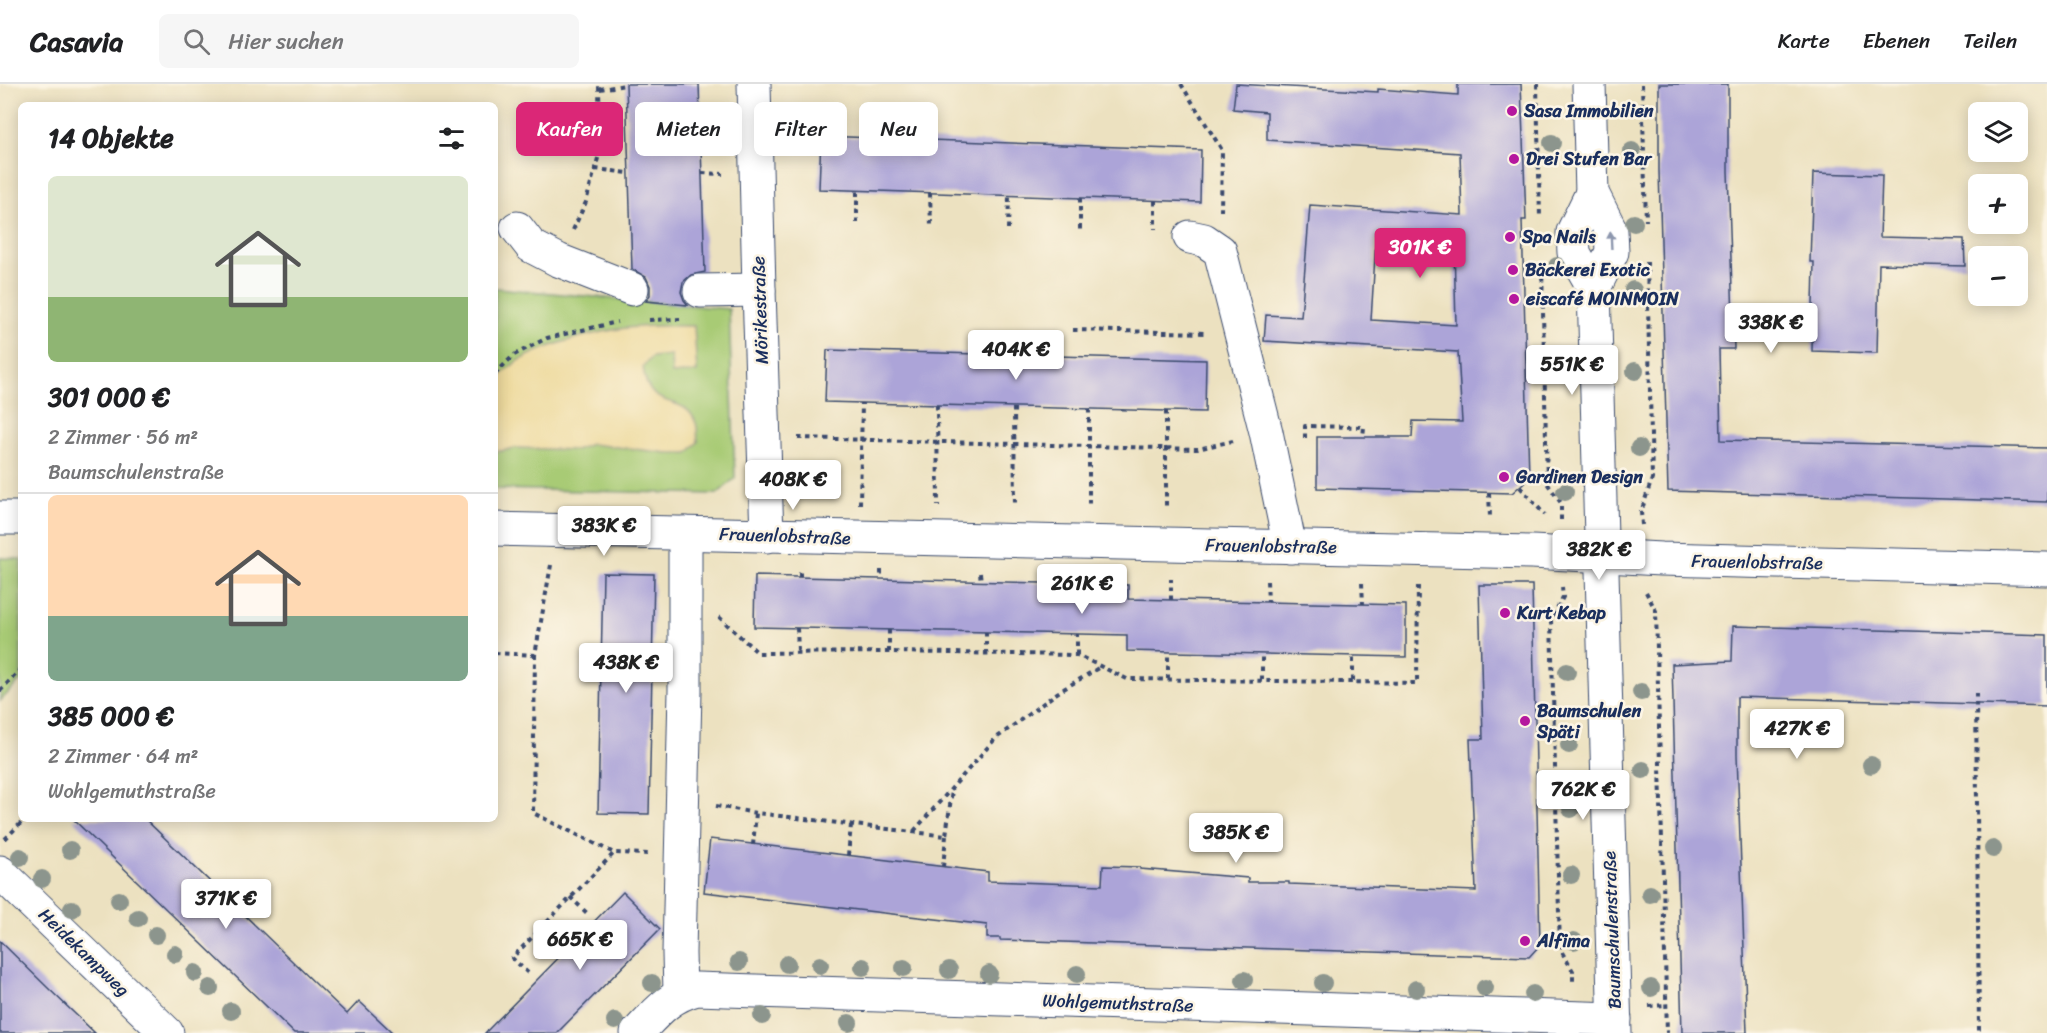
<!DOCTYPE html>
<html lang="de">
<head>
<meta charset="utf-8">
<style>
  body { margin:0; font-family:Sriracha,sans-serif; background:#f6f6f6; color:#202124; height:100vh; display:flex; flex-direction:column; font-size:22px; white-space:nowrap }
  * { box-sizing:border-box; margin:0 }
  p { font-size:20px; color:#757577 }
  .icon { flex:none; width:33px; height:33px; fill:none; stroke:currentColor; stroke-width:2; stroke-linecap:round; stroke-linejoin:round }
  .map { position:relative; flex:1; overflow:hidden }
  .side { position:absolute; left:18px; top:18px; width:480px; height:720px; display:flex; flex-direction:column; background:#fff; border-radius:9px; box-shadow:0 3px 15px #0003 }
  .side>* { flex:none }
  .guide { position:absolute; left:516px; top:18px; width:570px; height:54px; display:flex; gap:12px }
  .controls { position:absolute; left:1968px; top:18px; display:grid; gap:12px }
  .controls a { display:grid; place-items:center; width:60px; height:60px; border-radius:9px; background:#fff; box-shadow:0 3px 15px #0003; font-size:30px }
  .price { position:absolute; translate:-50% -51px; padding:0 14px; border-radius:6px; background:#fff; color:#222; font-size:20px; line-height:39px; filter:drop-shadow(0 2px 3px #0008) }
  .price::after { content:''; position:absolute; left:50%; top:36px; width:18px; height:14px; margin-left:-9px; background:inherit; clip-path:polygon(0 0,100% 0,50% 100%) }
  .price.selected { background:#db2777; color:#fff }
  ul { padding:0; list-style:none }
  li { display:grid; align-content:center; gap:12px; height:318px; padding:0 30px }
  li+li { border-top:2px solid #e0e0e0 }
  li span { display:grid; place-items:center; height:186px; border-radius:9px; color:#555 }
  li>.icon { margin-inline-start:auto }
  span .icon { width:108px; height:108px; fill:#fffc; stroke-width:1 }
  li b { font-size:26px }
  h2 { display:flex; justify-content:space-between; align-items:center; height:72px; padding:0 30px; font-size:26px }
  .pill { padding:0 21px; border-radius:9px; background:#fff; box-shadow:0 3px 15px #0003; font-size:21px; line-height:54px }
  .pill.selected { background:#db2777; color:#fff }
  header { display:flex; align-items:center; gap:36px; box-sizing:border-box; height:84px; padding:0 30px; background:#fff; border-bottom:2px solid #e0e0e0 }
  header strong { font-size:28px }
  nav { display:flex; gap:33px; margin-inline-start:auto; font-size:21px }
  .search { width:420px; height:54px; background:#f6f6f6; display:flex; align-items:center; gap:15px; box-sizing:border-box; padding:0 21px; border-radius:9px; color:#757577; font-size:22px }
  .map>svg:first-child { display:block }
</style>
</head>
<body>
<header>
<strong>Casavia</strong>
<div class="search"><svg class="icon" aria-label="search" viewBox="0 0 24 24"><circle cx="10" cy="10" r="6"/><path d="M15 15l6 6"/></svg>Hier suchen</div>
<nav><a>Karte</a><a>Ebenen</a><a>Teilen</a></nav>
</header>
<div class="map">
<svg width="2047" height="949" viewBox="0 0 2047 949">
  <rect width="100%" height="100%" fill="#fcf5e5"/>
  <filter id="ink" filterUnits="userSpaceOnUse"><feTurbulence type="fractalNoise" baseFrequency=".0167" numOctaves="2"/><feDisplacementMap in="SourceGraphic" scale="12" xChannelSelector="R" yChannelSelector="G"/><feConvolveMatrix kernelMatrix="1 2 1 2 8 2 1 2 1" color-interpolation-filters="sRGB"/></filter>
  <filter id="wash" filterUnits="userSpaceOnUse"><feTurbulence type="fractalNoise" baseFrequency=".008" numOctaves="4" result="noise"/><feDisplacementMap in="SourceGraphic" scale="24" xChannelSelector="R" yChannelSelector="G"/><feGaussianBlur stdDeviation="1.35" result="paint"/><feColorMatrix in="noise" values="0 0 0 0 0 0 0 0 0 0 0 0 0 0 0 0 0 1.4 0 .05"/><feComposite in="paint" operator="in"/></filter>
  <g filter="url(#wash)">
    <rect width="100%" height="100%" fill="#ece1c0"/>
    <!-- green -->
    <g fill="#a8cb75" stroke="#627d6a" stroke-width="1.5">
      <polygon points="495,204 729,225 735,394 717,410 495,405"/>
      <polygon points="0,474 21,475 21,596 0,617"/>
    </g>
    <!-- sand -->
    <path fill="#eeda9e" stroke="#84847e" stroke-width="1.5" d="M694,242L697,288L672,290L671,271L652,273L643,282C647,332 684,306 696,339C698,344 697,352 698,358L688,369H668L591,360L575,366L517,364L495,368C495,355 492,309 496,299C512,265 603,245 638,243C656,241 675,242 694,242Z"/>
    <g id="blocks">
      <!-- building -->
      <g fill="#aca4d8" fill-rule="evenodd">
        <polygon points="626,0 699,0 705,188 691,191 683,198 681,208 684,216 688,221 646,217 650,211 650,202 646,193 632,185"/>
        <path d="M1236,0L1378,8V5L1458,11V0H1521L1526,136H1522L1529,394L1512,409L1317,404V353H1412L1413,337L1462,338L1458,268L1264,257L1266,231L1301,233L1310,121L1462,131L1460,69L1267,56V28L1233,25ZM1376,156L1454,162L1456,241L1371,236Z"/>
        <polygon points="1659,0 1728,0 1728,87 1734,265 1719,265 1721,356 2047,364 2047,418 1668,407 1659,86"/>
        <polygon points="821,52 1201,66 1200,118 819,105"/>
        <polygon points="1813,89 1882,91 1880,153 1964,155 1965,182 1879,180 1877,269 1812,267 1814,178 1810,178"/>
        <polygon points="827,266 1206,276 1205,328 825,318"/>
        <polygon points="603,489 654,490 649,730 598,729"/>
        <polygon points="755,492 1128,501 1128,515 1406,521 1406,573 1127,567 1127,551 754,543"/>
        <polygon points="1479,501 1532,501 1540,861 1529,873 1000,856 1000,854 987,854 987,841 704,808 710,755 988,788 988,797 1102,801 1103,782 1140,783 1140,785 1248,794 1248,798 1289,798 1289,800 1476,807 1470,655 1483,655"/>
        <polygon points="1733,542 2047,551 2047,622 1737,613 1737,671 1747,949 1682,949 1672,580 1732,577"/>
        <polygon points="73,735 145,735 347,930 359,917 393,949 294,949"/>
        <polygon points="623,808 660,845 557,949 485,949"/>
        <polygon points="0,857 49,905 95,949 0,949"/>
      </g>
    </g>
  </g>
  <g filter="url(#ink)">
    <use href="#blocks" fill-opacity="0" stroke="#3a4a6d" stroke-width="1.5"/>
    <g fill="none" stroke-linecap="round" stroke-linejoin="round">
      <!-- minor casing -->
      <g stroke="#3a4a6d" stroke-width="35">
        <g id="minor">
          <polyline points="754,0 759,206 767,452"/>
          <polyline points="517,144 531,162 558,176 632,205"/>
          <polyline points="1190,153 1204,156 1220,167 1266,348 1290,463"/>
          <polyline points="700,207 759,206"/>
          <polyline points="0,434 21,434"/>
          <polyline points="495,445 1532,468 1661,475 2047,485"/>
          <polyline points="0,788 167,949"/>
          <polyline points="680,909 679,869 685,607 685,449"/>
          <path d="M637,949C656,929 669,912 697,905L1615,935"/>
        </g>
      </g>
      <!-- major casing -->
      <g stroke="#3a4a6d" stroke-width="35">
        <g id="major">
          <polyline points="1589,0 1592,109 1611,147 1612,168 1594,204 1615,949"/>
          <polyline points="1592,109 1573,148 1574,169 1594,204"/>
        </g>
      </g>
      <!-- path -->
      <g stroke="#3a4a6d" stroke-width="4" stroke-dasharray="4.5 4.5" stroke-linecap="butt">
        <polyline points="1181,0 1222,66 1221,127"/>
        <polyline points="1537,0 1540,134"/>
        <polyline points="1642,0 1646,137"/>
        <polyline points="600,5 626,1"/>
        <polyline points="595,85 629,89"/>
        <polyline points="702,89 723,90"/>
        <polyline points="930,109 931,142"/>
        <polyline points="1080,114 1080,148"/>
        <polyline points="1155,117 1155,145"/>
        <polyline points="857,139 857,106"/>
        <polyline points="1008,145 1009,112"/>
        <polyline points="573,146 586,118 600,67 599,0"/>
        <polyline points="1542,184 1547,399 1561,419 1561,436"/>
        <polyline points="649,236 680,235"/>
        <polyline points="1073,246 1207,249"/>
        <polyline points="495,290 514,271 547,254 617,238"/>
        <polyline points="937,321 938,422"/>
        <polyline points="1014,324 1015,423"/>
        <polyline points="1089,325 1089,424"/>
        <polyline points="1166,327 1166,425"/>
        <polyline points="798,354 1198,365 1233,357"/>
        <polyline points="1305,354 1305,342 1364,343 1363,353"/>
        <polyline points="1547,392 1565,391"/>
        <polyline points="1520,403 1545,431"/>
        <polyline points="1489,409 1490,433"/>
        <polyline points="860,420 862,319"/>
        <polyline points="1642,441 1641,428 1652,395 1647,178"/>
        <polyline points="551,481 535,571 533,729 614,769 648,770"/>
        <polyline points="881,486 881,495"/>
        <polyline points="980,489 981,498"/>
        <polyline points="800,493 800,484"/>
        <polyline points="1267,497 1268,518"/>
        <polyline points="1362,499 1363,520"/>
        <polyline points="1562,503 1563,513 1551,536 1560,865 1573,887 1573,900"/>
        <polyline points="1646,508 1656,527 1667,949"/>
        <polyline points="1171,516 1171,495"/>
        <polyline points="719,533 758,569 889,568 1077,571 1127,595 1417,599 1418,499"/>
        <polyline points="797,544 798,567"/>
        <polyline points="889,546 889,568"/>
        <polyline points="986,548 986,569"/>
        <polyline points="495,569 535,571"/>
        <polyline points="1077,571 1077,550"/>
        <polyline points="1168,595 1168,568"/>
        <polyline points="1262,596 1262,570"/>
        <polyline points="1353,597 1353,572"/>
        <polyline points="0,607 21,585"/>
        <polyline points="1976,609 1979,949"/>
        <polyline points="716,722 756,729 946,752 952,706"/>
        <polyline points="914,747 995,655 1057,609 1100,583"/>
        <polyline points="5,755 25,735"/>
        <polyline points="753,761 756,729"/>
        <polyline points="848,772 851,741"/>
        <polyline points="943,783 946,752"/>
        <polyline points="570,813 587,829"/>
        <polyline points="528,889 512,874 614,769"/>
        <polyline points="1649,922 1667,921"/>
      </g>
      <!-- minor -->
      <use href="#minor" stroke="#fff" stroke-width="33"/>
      <!-- major -->
      <use href="#major" stroke="#fff" stroke-width="33"/>
    </g>
    <!-- trees -->
    <g fill="#8c958d">
      <circle cx="1552" cy="59" r="9"/>
      <circle cx="1632" cy="67" r="9"/>
      <circle cx="1634" cy="139" r="9"/>
      <circle cx="1557" cy="182" r="9"/>
      <circle cx="1633" cy="206" r="9"/>
      <circle cx="1560" cy="277" r="9"/>
      <circle cx="1635" cy="287" r="9"/>
      <circle cx="1639" cy="364" r="9"/>
      <circle cx="1565" cy="408" r="9"/>
      <circle cx="1567" cy="588" r="9"/>
      <circle cx="1641" cy="608" r="9"/>
      <circle cx="1569" cy="661" r="9"/>
      <circle cx="1871" cy="681" r="9"/>
      <circle cx="1643" cy="686" r="9"/>
      <circle cx="1571" cy="725" r="9"/>
      <circle cx="1993" cy="765" r="9"/>
      <circle cx="70" cy="766" r="9"/>
      <circle cx="20" cy="773" r="9"/>
      <circle cx="1571" cy="791" r="9"/>
      <circle cx="42" cy="795" r="9"/>
      <circle cx="1650" cy="810" r="9"/>
      <circle cx="119" cy="816" r="9"/>
      <circle cx="72" cy="825" r="9"/>
      <circle cx="138" cy="834" r="9"/>
      <circle cx="156" cy="851" r="9"/>
      <circle cx="1574" cy="857" r="9"/>
      <circle cx="175" cy="870" r="9"/>
      <circle cx="739" cy="878" r="9"/>
      <circle cx="787" cy="880" r="9"/>
      <circle cx="820" cy="881" r="9"/>
      <circle cx="863" cy="883" r="9"/>
      <circle cx="904" cy="884" r="9"/>
      <circle cx="949" cy="886" r="9"/>
      <circle cx="195" cy="889" r="9"/>
      <circle cx="989" cy="890" r="9"/>
      <circle cx="1077" cy="890" r="9"/>
      <circle cx="1244" cy="896" r="9"/>
      <circle cx="652" cy="899" r="9"/>
      <circle cx="1323" cy="899" r="9"/>
      <circle cx="210" cy="904" r="9"/>
      <circle cx="1485" cy="904" r="9"/>
      <circle cx="1651" cy="904" r="9"/>
      <circle cx="1416" cy="905" r="9"/>
      <circle cx="1533" cy="910" r="9"/>
      <circle cx="231" cy="927" r="9"/>
      <circle cx="762" cy="932" r="9"/>
      <circle cx="615" cy="937" r="9"/>
      <circle cx="849" cy="939" r="9"/>
    </g>
    <!-- one-way arrows -->
    <defs><path id="oneway-solid" d="M-6-.8H1V-3.2L6.5 0L1 3.2V.8H-6Z" transform="scale(1.5)"/></defs>
    <use fill="#8d97ae" href="#oneway-solid" transform="translate(1611 156) rotate(-93)"/>
  </g>
  <!-- markers -->
  <g fill="#b5179e" stroke="#fcf5e5" stroke-width="2">
    <circle cx="1512" cy="27" r="6"/>
    <circle cx="1514" cy="75" r="6"/>
    <circle cx="1510" cy="153" r="6"/>
    <circle cx="1513" cy="186" r="6"/>
    <circle cx="1514" cy="215" r="6"/>
    <circle cx="1504" cy="393" r="6"/>
    <circle cx="1505" cy="529" r="6"/>
    <circle cx="1525" cy="637" r="6"/>
    <circle cx="1525" cy="857" r="6"/>
  </g>
  <g text-anchor="middle" dominant-baseline="central" stroke-width="5" stroke-linejoin="round" paint-order="stroke">
    <!-- poi labels -->
    <g font-size="18" font-weight="bold" fill="#1b2f5e" stroke="#fcf5e5" text-anchor="start">
      <text x="1524" y="27">Sasa Immobilien</text>
      <text x="1526" y="75">Drei Stufen Bar</text>
      <text x="1522" y="153">Spa Nails</text>
      <text x="1525" y="186">Bäckerei Exotic</text>
      <text x="1526" y="215">eiscafé MOINMOIN</text>
      <text x="1516" y="393">Gardinen Design</text>
      <text x="1517" y="529">Kurt Kebap</text>
      <text x="1537" y="627">Baumschulen<tspan x="1537" dy="21">Späti</tspan></text>
      <text x="1537" y="857">Alfima</text>
    </g>
    <!-- street labels -->
    <g font-size="18" fill="#1b2f5e" stroke="#fcf5e5">
      <text transform="translate(760 226) rotate(-92)">Mörikestraße</text>
      <text transform="translate(785 452) rotate(2)">Frauenlobstraße</text>
      <text transform="translate(1271 462) rotate(1)">Frauenlobstraße</text>
      <text transform="translate(1757 478) rotate(1)">Frauenlobstraße</text>
      <text transform="translate(1612 846) rotate(-92)">Baumschulenstraße</text>
      <text transform="translate(84 868) rotate(44)">Heidekampweg</text>
      <text transform="translate(1118 919) rotate(2)">Wohlgemuthstraße</text>
    </g>
  </g>
</svg>
<div class="controls">
<a><svg class="icon" aria-label="layers" viewBox="0 0 24 24"><path d="M12 4l9 5-9 5-9-5zM3 14l9 5 9-5"/></svg></a>
<a>+</a>
<a>−</a>
</div>
<b class="price selected" style="left:1420px;top:195px">301K €</b>
<b class="price" style="left:1771px;top:270px">338K €</b>
<b class="price" style="left:1016px;top:297px">404K €</b>
<b class="price" style="left:1572px;top:312px">551K €</b>
<b class="price" style="left:793px;top:427px">408K €</b>
<b class="price" style="left:604px;top:473px">383K €</b>
<b class="price" style="left:1599px;top:497px">382K €</b>
<b class="price" style="left:1082px;top:531px">261K €</b>
<b class="price" style="left:626px;top:610px">438K €</b>
<b class="price" style="left:1797px;top:676px">427K €</b>
<b class="price" style="left:1583px;top:737px">762K €</b>
<b class="price" style="left:1236px;top:780px">385K €</b>
<b class="price" style="left:226px;top:846px">371K €</b>
<b class="price" style="left:580px;top:887px">665K €</b>
<div class="guide">
<a class="pill selected">Kaufen</a>
<a class="pill">Mieten</a>
<a class="pill">Filter</a>
<a class="pill">Neu</a>
</div>
<section class="side">
<h2>14 Objekte<svg class="icon" aria-label="filters" viewBox="0 0 24 24"><path d="M4 7h16M4 17h16"/><circle cx="9" cy="7" r="2"/><circle cx="15" cy="17" r="2"/></svg></h2>
<ul>
<li><span style="background:linear-gradient(#dfe7d0 65%,#8fb573 0)"><svg class="icon" aria-label="home" viewBox="0 0 24 24"><path d="M3 11l9-7 9 7M6 9v11h12V9"/></svg></span><div><b>301 000 €</b><p>2 Zimmer · 56 m²</p><p>Baumschulenstraße</p></div></li>
<li><span style="background:linear-gradient(#ffd9b3 65%,#7fa58c 0)"><svg class="icon" aria-label="home" viewBox="0 0 24 24"><path d="M3 11l9-7 9 7M6 9v11h12V9"/></svg></span><div><b>385 000 €</b><p>2 Zimmer · 64 m²</p><p>Wohlgemuthstraße</p></div></li>
</ul>
</section>
</div>
</body>
</html>
